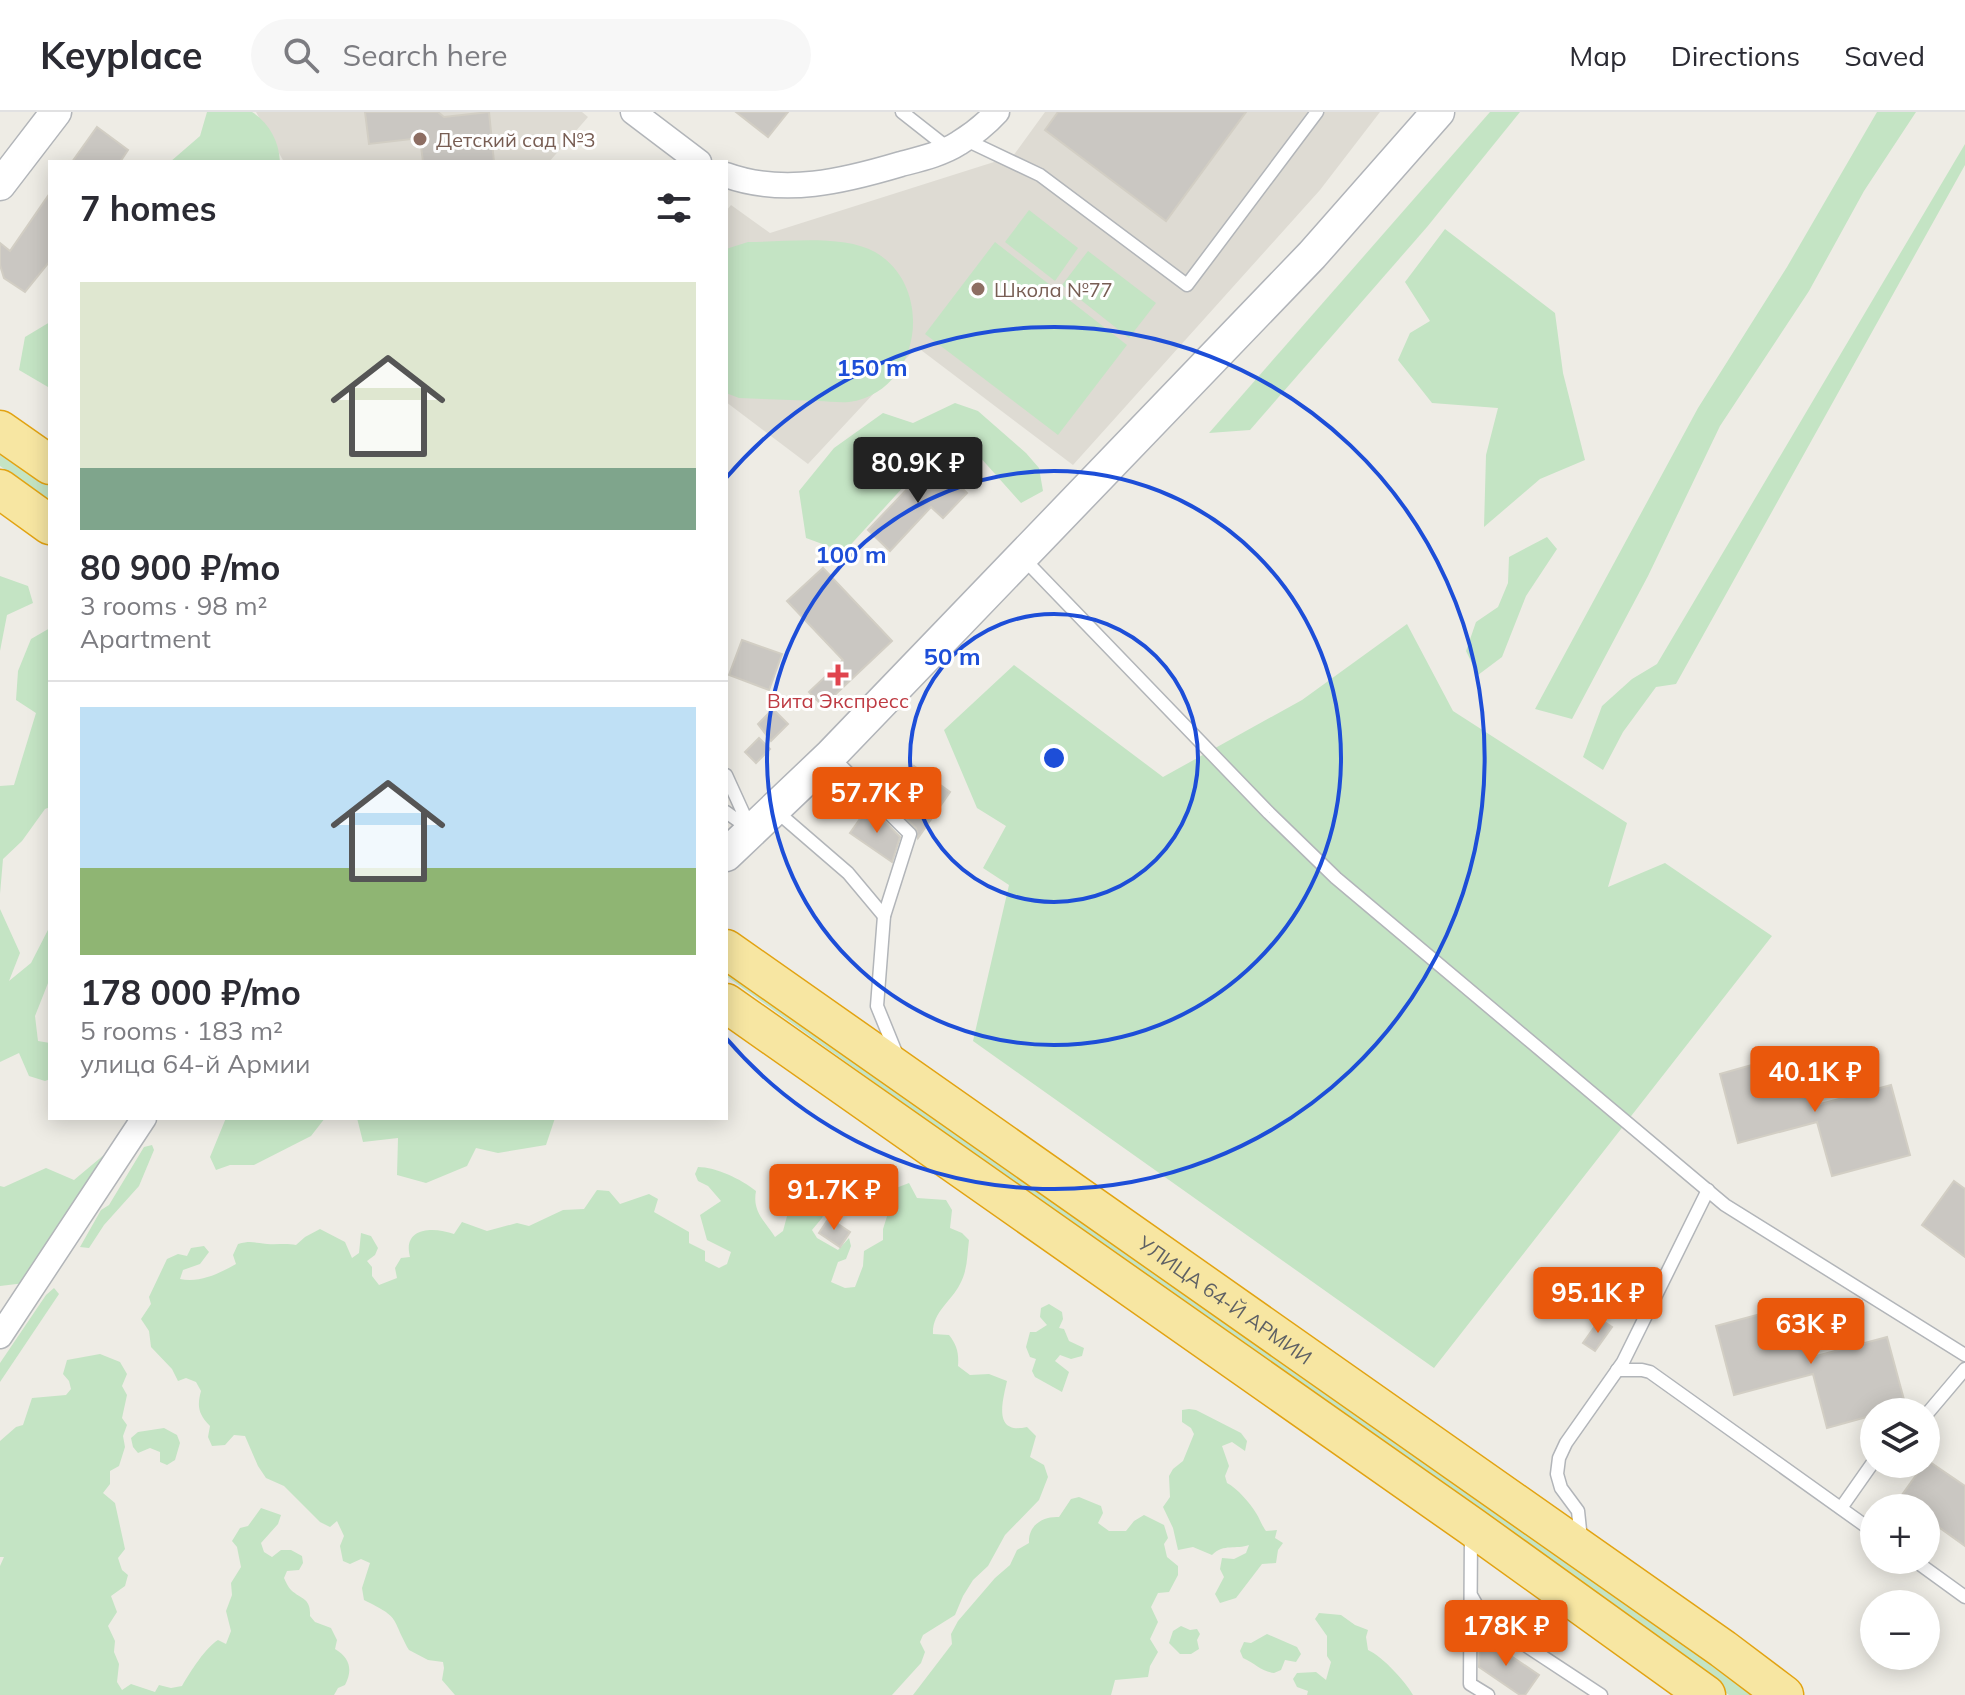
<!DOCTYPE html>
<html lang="en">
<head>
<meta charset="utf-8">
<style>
  body { margin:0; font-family:Mulish,sans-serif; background:#f7f7f7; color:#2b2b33; height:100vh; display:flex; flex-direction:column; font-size:30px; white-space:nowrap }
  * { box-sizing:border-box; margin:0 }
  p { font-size:26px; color:#7c7c81 }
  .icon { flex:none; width:44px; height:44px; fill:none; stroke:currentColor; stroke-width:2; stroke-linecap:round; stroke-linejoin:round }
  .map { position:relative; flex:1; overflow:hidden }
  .details { position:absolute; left:48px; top:48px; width:680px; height:960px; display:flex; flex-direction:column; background:#fff; border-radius:0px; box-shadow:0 4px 20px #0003 }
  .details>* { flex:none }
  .buttons { position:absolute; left:1860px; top:1286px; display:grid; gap:16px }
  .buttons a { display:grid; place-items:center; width:80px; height:80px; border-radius:50%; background:#fff; box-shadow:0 4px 20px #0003; font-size:40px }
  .price { position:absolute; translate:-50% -68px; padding:0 18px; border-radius:8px; background:#ea580c; color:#fff; font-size:26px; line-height:52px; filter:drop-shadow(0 2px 4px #0008) }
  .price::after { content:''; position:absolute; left:50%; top:48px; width:24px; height:18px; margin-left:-12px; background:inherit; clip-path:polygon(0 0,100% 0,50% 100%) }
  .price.current { background:#222; color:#fff }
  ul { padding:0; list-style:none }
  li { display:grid; align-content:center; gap:16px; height:424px; padding:0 32px }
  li+li { border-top:2px solid #e1e1e2 }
  li span { display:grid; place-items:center; height:248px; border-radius:0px; color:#555 }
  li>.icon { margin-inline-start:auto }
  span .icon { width:144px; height:144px; fill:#fffc; stroke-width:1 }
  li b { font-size:34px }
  h2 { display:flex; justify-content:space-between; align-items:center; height:96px; padding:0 32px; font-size:34px }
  header { display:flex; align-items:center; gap:48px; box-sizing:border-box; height:112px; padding:0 40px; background:#fff; border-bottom:2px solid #e1e1e2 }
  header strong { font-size:38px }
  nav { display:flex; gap:44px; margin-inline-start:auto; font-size:28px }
  .search { width:560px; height:72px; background:#f7f7f7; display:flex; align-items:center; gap:20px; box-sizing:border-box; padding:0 28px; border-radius:44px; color:#7c7c81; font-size:30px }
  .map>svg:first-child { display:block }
</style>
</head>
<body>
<header>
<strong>Keyplace</strong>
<div class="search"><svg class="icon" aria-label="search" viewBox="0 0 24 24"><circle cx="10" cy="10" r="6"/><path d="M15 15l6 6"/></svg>Search here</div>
<nav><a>Map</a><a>Directions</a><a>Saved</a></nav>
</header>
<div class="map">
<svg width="1965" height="1583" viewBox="0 0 1965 1583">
  <rect width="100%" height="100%" fill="#eeece5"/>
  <!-- education -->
  <g fill="#dedbd3">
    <polygon points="256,0 582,0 588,5 549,50 284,50"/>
    <polygon points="1045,0 1380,0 1320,78 1073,353 917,235 808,352 726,290 726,99 731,93 770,121 1013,44"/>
  </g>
  <!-- green -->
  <g fill="#c4e4c4">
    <path d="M207,0H252C269,11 279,29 280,50H170L200,24Z"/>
    <polygon points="1490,0 1520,0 1427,115 1250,318 1209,321"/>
    <polygon points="1877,0 1916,0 1864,79 1809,179 1720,314 1648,464 1572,607 1535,597 1698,296 1787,155"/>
    <polygon points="1965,32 1965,53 1676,572 1656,575 1623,620 1603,658 1583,645 1602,594 1632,567 1657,552"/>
    <polygon points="1029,98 1078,136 1055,169 1005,130"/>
    <polygon points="1445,117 1555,201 1563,261 1585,348 1540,367 1484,415 1486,343 1498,296 1432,291 1398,248 1410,221 1430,209 1405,170"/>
    <path d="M748,130C784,130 843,122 875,140C936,175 921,280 849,290C839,291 828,289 818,289C792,288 765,287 739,286L726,281V137Z"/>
    <polygon points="995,130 1127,233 1058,323 925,222"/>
    <polygon points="1088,139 1156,191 1129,226 1062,173"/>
    <polygon points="50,210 50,275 48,275 19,258 25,225"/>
    <polygon points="955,291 978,299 1026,341 1039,356 1043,379 1021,391 971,335 954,327 927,349 844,440 806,426 799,379 834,336 883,301 913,311"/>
    <polygon points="0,339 50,374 50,389 0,354"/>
    <polygon points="1547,425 1557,437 1526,484 1502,545 1478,563 1466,539 1476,510 1498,495 1508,471 1509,445"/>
    <polygon points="0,464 28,474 33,491 7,503 0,539"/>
    <polygon points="1407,512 1453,599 1627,711 1608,775 1665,751 1772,824 1434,1256 973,929 1009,773 983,756 1006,714 977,696 944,618 1014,553 1163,665 1302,588"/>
    <polygon points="50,516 50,695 45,697 22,729 3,747 0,782 0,674 14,673 36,601 16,588 18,559 31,527"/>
    <polygon points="0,797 20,841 9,869 31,851 50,814 50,866 35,904 38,929 50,931 50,967 45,969 29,964 19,941 0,950"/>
    <polygon points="726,852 1754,1583 1729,1583 726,864"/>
    <polygon points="226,1006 325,1006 311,1024 254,1053 230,1053 216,1058 210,1045"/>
    <polygon points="357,1006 555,1006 546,1033 498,1041 476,1036 467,1054 426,1071 397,1063 398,1026 363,1030"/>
    <polygon points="152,1033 154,1038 139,1074 104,1113 89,1136 80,1135 101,1098 109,1093 144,1035"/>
    <polygon points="105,1042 101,1059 25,1171 0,1174 0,1074 4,1075 46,1056 74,1068"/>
    <path d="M698,1055C716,1055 741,1067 756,1079C752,1100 765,1109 775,1125L783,1119L793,1082L806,1074L817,1079L820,1089L828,1093L822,1106L812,1118L817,1126L838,1138L849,1126L851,1134L846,1147L838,1150L831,1170L845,1176L855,1175L863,1154L864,1139L883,1128V1117L896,1076L909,1071L917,1086L946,1088L952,1098L950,1116L962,1121L969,1128C967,1143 968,1157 960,1172C951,1190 932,1200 933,1222L949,1223C957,1233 959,1241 958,1254L970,1263L989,1262L1007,1269C1003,1288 992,1323 1027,1315L1036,1324L1030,1345L1044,1353L1048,1365L1039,1388L1005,1423L988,1454L973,1468L963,1484L955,1503L923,1523L920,1530L925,1540L921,1551L892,1583H455L442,1568L444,1556L443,1550L428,1548L409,1538C390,1504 402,1507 364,1488L362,1476L370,1451L361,1447L350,1452L343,1449L340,1434L344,1424L337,1409L330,1415L320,1410L284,1374L266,1366L258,1354L245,1324L234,1323L225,1333L212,1334L208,1325L210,1314C198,1302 197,1294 201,1279L196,1270L186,1266L178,1269L172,1257L151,1235L149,1219L141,1207L151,1192L149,1185L167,1147L178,1142L187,1144L191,1136L204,1134L209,1140L200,1152L183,1158L180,1167C200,1171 218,1162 236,1152L233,1143L238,1132C252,1128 254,1131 267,1132C278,1133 285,1131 296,1133L305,1125L320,1117L345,1130L352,1146L359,1141L361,1121L371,1124L378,1136L375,1143L367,1149L372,1155V1164L379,1173L397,1166L395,1156L401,1146L410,1145C402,1114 435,1115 454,1122L462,1110L487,1119L517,1111L529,1114L563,1098L584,1097L597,1078L609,1079L620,1092L649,1082L658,1087L654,1100L689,1120V1131L705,1139V1149L719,1156L727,1152L731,1140L707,1128L700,1103L721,1089L708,1074L698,1069L695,1062Z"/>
    <polygon points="54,1176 59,1182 0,1270 0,1251 46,1183"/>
    <polygon points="1049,1192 1062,1200 1063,1207 1059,1216 1064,1217 1069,1229 1084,1236 1082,1244 1071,1247 1060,1243 1055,1249 1069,1260 1062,1280 1035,1265 1032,1259 1036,1247 1030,1245 1026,1235 1030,1220 1036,1220 1047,1213 1040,1205 1041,1196"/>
    <path d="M100,1242L120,1250L127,1262L122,1274L127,1283L122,1306L127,1313L123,1324L125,1335L119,1354L110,1359V1372L103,1381L115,1391L125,1437L118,1446L122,1458L128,1463L125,1474L111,1484L117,1500L108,1514L115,1529L114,1540L119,1552L117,1570L122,1578L131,1572L155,1580L159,1573L171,1576L182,1574C190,1560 206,1535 218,1528L226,1532L231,1519L226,1499L232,1483L231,1471L241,1455L237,1435L232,1429L240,1416L248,1414L261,1396L281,1403L278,1412L261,1431L264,1440L272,1445L281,1438H291L302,1444L303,1451L299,1458L287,1459L284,1466C286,1470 288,1475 291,1478C302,1488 311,1486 310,1504L315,1510L331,1516L337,1528L335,1537C350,1546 353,1558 345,1573L338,1576L334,1583H0V1454L4,1445H0V1329L16,1315L23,1313L32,1286L66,1283L71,1277L69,1269L63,1262L67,1248Z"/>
    <path d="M1189,1297L1196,1298L1241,1321L1247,1329L1245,1339L1232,1330L1222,1334L1229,1354L1225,1364L1227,1371C1237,1376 1250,1391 1256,1401C1260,1407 1261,1412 1266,1419L1277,1418L1275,1426L1283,1431L1278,1438L1276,1451L1262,1452L1236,1486L1220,1491L1215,1482L1224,1465L1220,1457L1222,1446L1234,1447L1246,1441L1249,1433C1236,1438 1224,1431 1212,1443L1193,1435L1178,1438L1173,1416L1163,1395L1170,1385L1169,1364L1173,1357L1183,1349L1194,1322L1191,1316L1182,1310V1298Z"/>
    <polygon points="164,1316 177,1323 180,1331 175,1348 167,1353 160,1350 160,1340 150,1336 138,1341 133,1335 131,1326 138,1320"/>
    <path d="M1079,1385L1101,1394L1103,1401L1098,1411L1109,1419H1126L1134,1409L1144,1403L1164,1413L1168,1426L1164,1432L1167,1445L1178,1454V1463L1169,1480L1158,1481L1151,1495L1158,1510L1150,1527L1158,1540L1150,1554L1148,1565L1115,1568L1111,1583H913L952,1532L951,1522L958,1509L995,1466L1010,1453L1017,1438L1029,1431C1028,1413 1043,1404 1059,1405L1071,1387Z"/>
    <path d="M1319,1501L1341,1503L1355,1513L1368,1518L1366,1525L1368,1538C1383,1545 1405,1569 1413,1583H1307L1308,1579L1297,1575L1293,1567L1297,1561L1316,1560L1326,1568L1331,1550L1327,1544V1524L1315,1507Z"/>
    <polygon points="1181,1514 1190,1518 1197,1517 1200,1522 1197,1528 1199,1537 1191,1542 1180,1542 1169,1531 1173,1519"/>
    <path d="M1267,1522L1297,1535L1301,1542L1296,1550L1285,1548L1281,1558L1274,1561C1260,1559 1255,1551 1243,1546L1240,1539L1244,1530L1251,1531Z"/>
  </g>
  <!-- building -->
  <g fill="#cac7c2" stroke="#d2cec4" stroke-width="2">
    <polygon points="365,0 438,0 444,5 489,0 494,50 423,50 420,26 369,32"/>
    <polygon points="736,0 788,0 768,25"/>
    <polygon points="1058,0 1246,0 1166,109 1045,18"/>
    <polygon points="97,15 128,38 120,50 72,50"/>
    <polygon points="50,81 50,149 25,180 4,166 0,153 0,131 10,139"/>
    <polygon points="934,349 967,381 943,406 931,395 890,439 868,418"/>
    <polygon points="823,456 892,529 823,594 809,580 843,548 787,489"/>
    <polygon points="742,528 782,542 769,578 729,563"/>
    <polygon points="773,597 788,612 771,629 758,612"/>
    <polygon points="759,626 770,637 756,651 745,640"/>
    <polygon points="914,654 950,680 918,726 916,716 888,688"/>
    <polygon points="867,697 877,702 900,725 892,750 850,721"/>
    <polygon points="1798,940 1813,994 1891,973 1910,1043 1832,1064 1817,1010 1738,1031 1720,962"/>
    <polygon points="870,1058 891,1073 876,1094 856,1078"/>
    <polygon points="1954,1069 1965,1077 1965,1145 1922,1113"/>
    <polygon points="829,1106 850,1120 840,1135 819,1121"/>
    <polygon points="1794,1193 1809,1246 1887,1225 1906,1295 1887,1300 1874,1300 1874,1303 1827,1316 1813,1262 1734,1283 1716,1214"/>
    <polygon points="1600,1207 1612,1215 1595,1239 1583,1231"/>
    <polygon points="1927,1348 1965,1374 1965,1434 1926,1406 1926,1396 1911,1396 1899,1387"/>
    <polygon points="1480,1523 1539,1563 1525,1583 1520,1583 1479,1555"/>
  </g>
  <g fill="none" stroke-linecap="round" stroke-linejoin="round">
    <!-- service casing -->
    <g stroke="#b2b5b9" stroke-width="15">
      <g id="service">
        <polyline points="902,0 949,37"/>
        <polyline points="964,27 1040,63 1187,173 1317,0"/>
        <polyline points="1022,445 1269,701 1336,766 1725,1093 1965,1243"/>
        <polyline points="831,644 910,722 884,804 877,894 897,943"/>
        <polyline points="726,663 751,718 726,700"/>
        <polyline points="775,698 848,761 884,804"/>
        <polyline points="1617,1258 1642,1258 1650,1260 1874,1420"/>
        <polyline points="1926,1303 1965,1257"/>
        <polyline points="1841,1396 1874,1349"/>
        <polyline points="1471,1421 1470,1572 1488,1583"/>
        <polyline points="1581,1427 1578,1399 1561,1376 1557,1362 1559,1346 1566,1331 1623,1250 1708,1078"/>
        <polyline points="1914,1448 1965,1485"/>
        <polyline points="1472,1485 1484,1506 1601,1583"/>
      </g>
    </g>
    <!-- minor casing -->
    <g stroke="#b2b5b9" stroke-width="27">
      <g id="minor">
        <polyline points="633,0 699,50"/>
        <path d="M726,63C784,84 844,69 901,52C920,47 942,42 959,31C972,23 986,12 997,0"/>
        <polyline points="0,1224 144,1006"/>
      </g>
    </g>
    <!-- tertiary casing -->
    <g stroke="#b2b5b9" stroke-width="33">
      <polyline id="tertiary" points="0,73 56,0"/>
    </g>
    <!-- secondary casing -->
    <g stroke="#b1b4b9" stroke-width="35">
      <polyline id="secondary" points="726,743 831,643 1312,143 1438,0"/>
    </g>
    <!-- trunk casing -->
    <g stroke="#e2a312" stroke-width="41">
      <g id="trunk">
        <polyline points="0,318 50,353"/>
        <polyline points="0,377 50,413"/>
        <path id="s1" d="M726,837L1723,1537L1784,1583"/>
        <polyline points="726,891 1471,1414 1706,1583"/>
      </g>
    </g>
    <!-- service -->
    <use href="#service" stroke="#fff" stroke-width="12"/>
    <!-- minor -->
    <use href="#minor" stroke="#fff" stroke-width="24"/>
    <!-- tertiary -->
    <use href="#tertiary" stroke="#fff" stroke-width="30"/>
    <!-- secondary -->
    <use href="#secondary" stroke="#fff" stroke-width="32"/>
    <!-- trunk -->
    <use href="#trunk" stroke="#f7e6a2" stroke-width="38"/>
  </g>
  <!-- distance rings -->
  <g fill="none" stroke="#1d4ed8" stroke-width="4">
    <circle cx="1054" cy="646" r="144"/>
    <circle cx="1054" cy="646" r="287"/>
    <path d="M726 366A431 431 0 1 1 726 926"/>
  </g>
  <!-- markers -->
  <g fill="#8d6e63" stroke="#fff" stroke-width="3">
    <circle cx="420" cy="27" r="8"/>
    <circle cx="978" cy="177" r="8"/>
  </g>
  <path fill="#e0444e" stroke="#fff" stroke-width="3" d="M834 551h8v8h8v8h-8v8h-8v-8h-8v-8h8z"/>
  <g text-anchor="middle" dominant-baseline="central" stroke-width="6" stroke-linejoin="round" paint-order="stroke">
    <!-- education labels -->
    <g font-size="20" fill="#785e54" stroke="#fff" text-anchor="start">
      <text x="436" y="27">Детский сад №3</text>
      <text x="994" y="177">Школа №77</text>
    </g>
    <!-- health labels -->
    <g font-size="20" fill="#be3a42" stroke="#fff">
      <text x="838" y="588">Вита Экспресс</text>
    </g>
    <!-- street labels -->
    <g font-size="20" fill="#5d6064" stroke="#fff">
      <text stroke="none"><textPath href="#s1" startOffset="610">УЛИЦА 64-Й АРМИИ</textPath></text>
    </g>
  </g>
  <circle cx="1054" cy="646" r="12" fill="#1d4ed8" stroke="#fff" stroke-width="4"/>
  <g font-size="24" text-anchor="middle" font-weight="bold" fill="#1d4ed8" stroke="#fff" stroke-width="6" stroke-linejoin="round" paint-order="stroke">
    <text x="872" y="264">150 m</text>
    <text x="851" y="451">100 m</text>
    <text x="952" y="553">50 m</text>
  </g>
</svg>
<div class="buttons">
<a><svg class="icon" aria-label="layers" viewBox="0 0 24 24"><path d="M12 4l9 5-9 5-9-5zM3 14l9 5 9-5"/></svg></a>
<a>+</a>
<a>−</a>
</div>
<b class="price current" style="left:918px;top:393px">80.9K ₽</b>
<b class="price" style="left:877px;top:723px">57.7K ₽</b>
<b class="price" style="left:1815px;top:1002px">40.1K ₽</b>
<b class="price" style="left:834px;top:1120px">91.7K ₽</b>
<b class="price" style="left:1598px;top:1223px">95.1K ₽</b>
<b class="price" style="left:1811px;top:1254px">63K ₽</b>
<b class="price" style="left:1506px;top:1556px">178K ₽</b>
<section class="details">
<h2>7 homes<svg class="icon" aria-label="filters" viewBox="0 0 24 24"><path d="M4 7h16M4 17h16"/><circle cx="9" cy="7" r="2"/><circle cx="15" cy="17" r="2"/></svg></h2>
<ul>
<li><span style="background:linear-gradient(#dfe7d0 75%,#7fa58c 0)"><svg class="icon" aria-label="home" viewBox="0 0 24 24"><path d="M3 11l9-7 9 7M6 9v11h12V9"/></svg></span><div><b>80 900 ₽/mo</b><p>3 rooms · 98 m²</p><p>Apartment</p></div></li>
<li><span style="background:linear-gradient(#bfe0f5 65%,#8fb573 0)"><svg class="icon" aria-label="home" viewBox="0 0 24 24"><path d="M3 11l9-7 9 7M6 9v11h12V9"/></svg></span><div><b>178 000 ₽/mo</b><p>5 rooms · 183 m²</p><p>улица 64-й Армии</p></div></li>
</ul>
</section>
</div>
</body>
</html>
